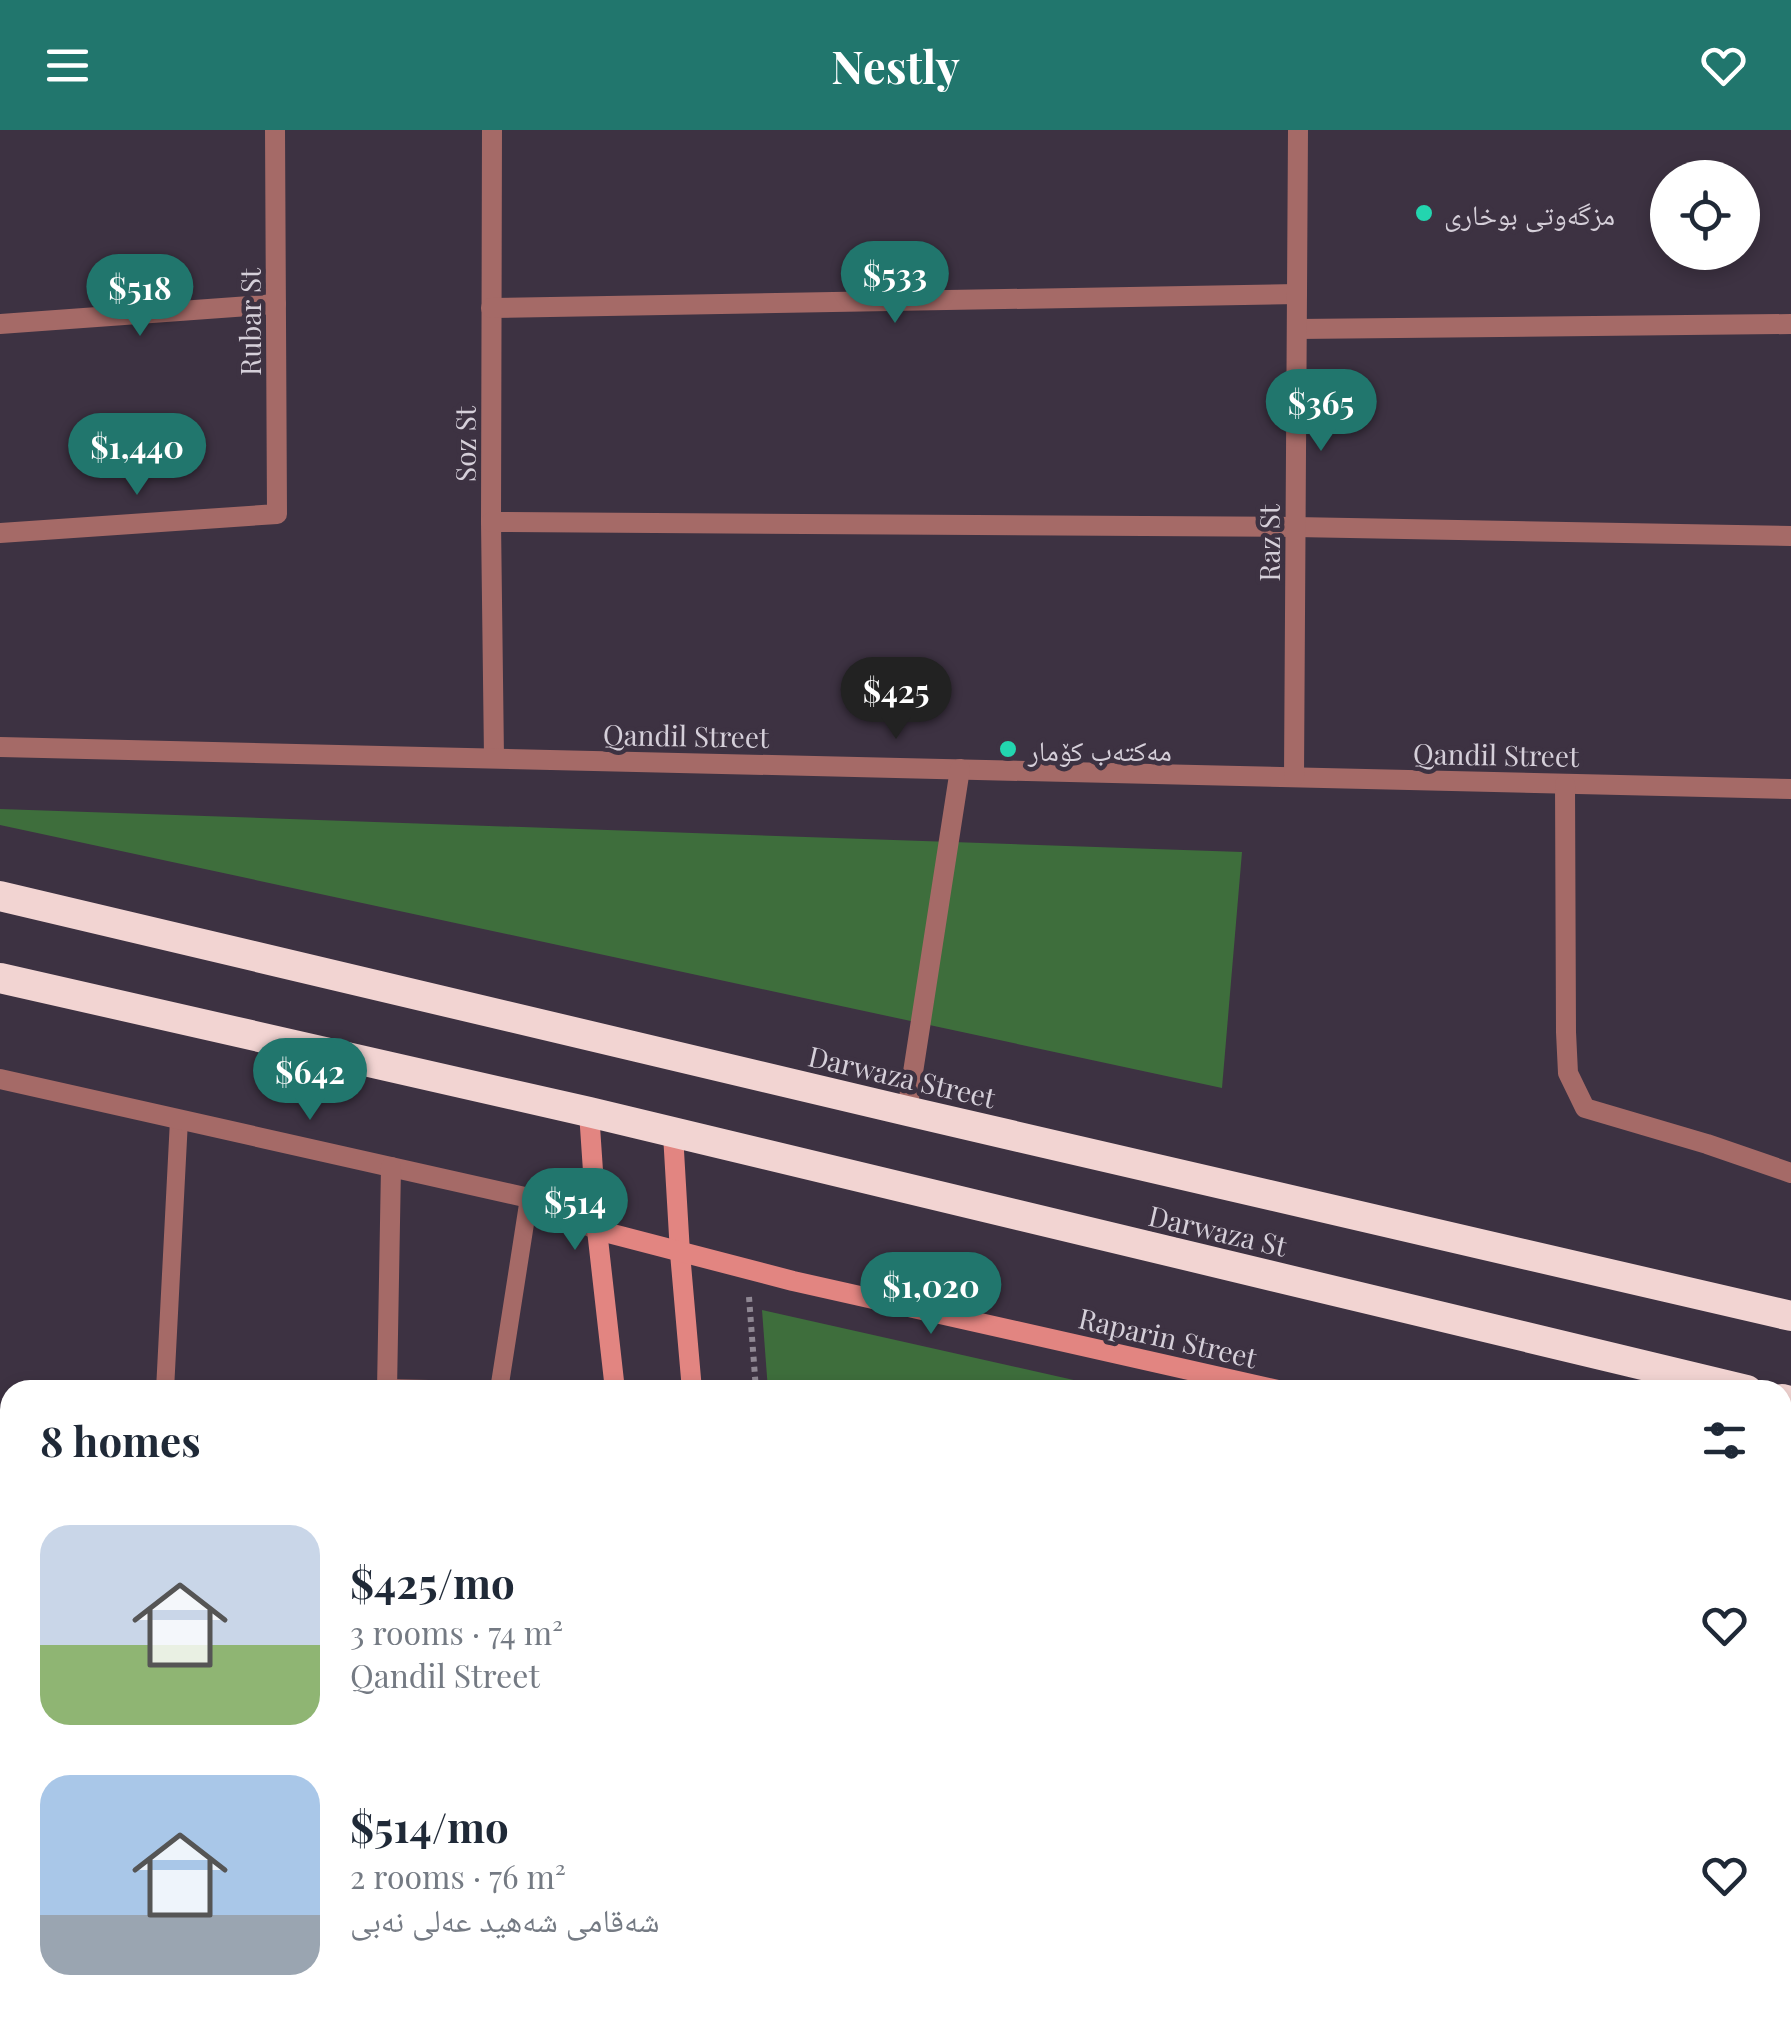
<!DOCTYPE html>
<html lang="en">
<head>
<meta charset="utf-8">
<style>
  body { margin:0; font-family:"Playfair Display","Noto Naskh Arabic",serif; background:#f2f2f3; color:#1f2937; height:100vh; display:flex; flex-direction:column; font-size:38px; white-space:nowrap }
  * { box-sizing:border-box; margin:0 }
  p { font-size:32px; color:#747a83 }
  .icon { flex:none; width:55px; height:55px; fill:none; stroke:currentColor; stroke-width:2; stroke-linecap:round; stroke-linejoin:round }
  .map { position:relative; flex:1; overflow:hidden }
  .drawer { position:absolute; left:0px; top:1250px; width:1792px; height:642px; display:flex; flex-direction:column; background:#fff; border-radius:30px 30px 0 0; box-shadow:0 5px 15px #0003 }
  .drawer>* { flex:none }
  .buttons { position:absolute; left:1650px; top:30px; display:grid; gap:20px }
  .buttons a { display:grid; place-items:center; width:110px; height:110px; border-radius:50%; background:#fff; box-shadow:0 5px 15px #0003; font-size:50px }
  .price { position:absolute; translate:-50% -85px; padding:0 22px; border-radius:35px; background:#21766d; color:#fff; font-size:32px; line-height:65px; filter:drop-shadow(0 2px 5px #0008) }
  .price::after { content:''; position:absolute; left:50%; top:60px; width:30px; height:22px; margin-left:-15px; background:inherit; clip-path:polygon(0 0,100% 0,50% 100%) }
  .price.on { background:#222; color:#fff }
  ul { padding:0; list-style:none }
  li { display:flex; align-items:center; gap:30px; height:250px; padding:0 40px }
  li span { display:grid; place-items:center; flex:none; width:280px; height:200px; border-radius:30px; color:#555 }
  li>.icon { margin-inline-start:auto }
  span .icon { width:120px; height:120px; fill:#fffc; stroke-width:1 }
  li b { font-size:42px }
  h2 { display:flex; justify-content:space-between; align-items:center; height:120px; padding:0 40px; font-size:42px }
  header { display:flex; justify-content:space-between; align-items:center; height:130px; padding:0 40px; background:#21766d; color:#fff; font-size:45px; font-weight:700 }
  .map>svg:first-child { display:block }
</style>
</head>
<body>
<header><svg class="icon" aria-label="menu" viewBox="0 0 24 24"><path d="M4 6h16M4 12h16M4 18h16"/></svg>Nestly<svg class="icon" aria-label="heart" viewBox="0 0 24 24"><path d="M12 20l-8-8c-3-5 5-10 8-4 3-6 11-1 8 4z"/></svg></header>
<div class="map">
<svg width="1791" height="1892" viewBox="0 0 1791 1892">
  <rect width="100%" height="100%" fill="#3d3242"/>
  <!-- green -->
  <g fill="#3e6e3c">
    <polygon points="0,679 1242,722 1222,958 0,695"/>
    <polygon points="762,1180 1118,1260 768,1260"/>
    <polygon points="1783,1410 1791,1412 1791,1892 808,1892 808,1883 1782,1882"/>
  </g>
  <!-- shadow -->
  <polygon fill="#0007" points="0,1526 10,1526 10,1603 0,1593"/>
  <!-- building -->
  <g fill="#69584a" stroke="#8e7b6d" stroke-width="2.5">
    <polygon points="186,1253 242,1256 243,1260 186,1260"/>
    <polygon points="10,1523 10,1588 0,1588 0,1524"/>
  </g>
  <g fill="none" stroke-linecap="round" stroke-linejoin="round">
    <!-- path -->
    <g stroke="#8f8793" stroke-width="6" stroke-dasharray="5 5" stroke-linecap="butt">
      <polyline points="749,1167 756,1260"/>
      <polyline points="1782,1438 1791,1450"/>
      <polyline points="1782,1708 1791,1702"/>
      <polyline points="1782,1856 1791,1868"/>
      <polyline points="796,1882 797,1892"/>
    </g>
    <!-- lane -->
    <g stroke="#a56a67" stroke-width="18">
      <polyline points="387,1258 470,1260"/>
      <polyline points="165,1260 179,990"/>
      <polyline points="499,1260 529,1068"/>
    </g>
    <!-- street -->
    <g stroke="#a56a67" stroke-width="20">
      <polyline points="492,0 491,392 494,628"/>
      <polyline points="491,178 1297,164"/>
      <polyline points="0,194 276,174"/>
      <polyline points="1297,199 1791,194"/>
      <polyline points="491,392 1295,397 1791,406"/>
      <polyline points="0,403 277,384 275,0"/>
      <polyline points="0,617 1791,659"/>
      <polyline points="1294,647 1298,0"/>
      <polyline points="1565,654 1566,902 1568,943 1585,978 1707,1014 1791,1043"/>
      <polyline points="0,949 529,1068 597,1100"/>
      <polyline points="907,981 960,639"/>
      <polyline points="387,1260 391,1037"/>
      <polyline points="0,1832 10,1832"/>
    </g>
    <!-- secondary -->
    <g stroke="#e28581" stroke-width="20">
      <polyline points="589,982 597,1100 615,1260"/>
      <polyline points="673,1004 680,1123 692,1260"/>
      <polyline points="597,1100 793,1151 1278,1260"/>
      <polyline points="1782,1374 1791,1376"/>
      <polyline points="682,1882 683,1892"/>
      <polyline points="752,1882 753,1892"/>
    </g>
    <!-- highway -->
    <g stroke="#f2d4d2" stroke-width="30">
      <polyline points="0,766 907,981 1791,1186"/>
      <polyline points="0,848 589,982 1747,1260"/>
      <polyline points="1782,1269 1791,1271"/>
    </g>
  </g>
  <!-- markers -->
  <g fill="#23d5af" stroke="#3d3242" stroke-width="4">
    <circle cx="1424" cy="83" r="10"/>
    <circle cx="1008" cy="619" r="10"/>
  </g>
  <g text-anchor="middle" dominant-baseline="central" stroke-width="9" stroke-linejoin="round" paint-order="stroke">
    <!-- poi labels -->
    <g font-size="28" fill="#d5cfd9" stroke="#3d3242" text-anchor="start">
      <text x="1444" y="83">مزگەوتی بوخاری</text>
      <text x="1028" y="619">مەکتەب کۆمار</text>
    </g>
    <!-- street labels -->
    <g font-size="28" fill="#d5cfd9" stroke="#3d3242">
      <text transform="translate(249 192) rotate(-90)">Rubar St</text>
      <text transform="translate(464 314) rotate(-90)">Soz St</text>
      <text transform="translate(1268 413) rotate(-90)">Raz St</text>
      <text transform="translate(686 605) rotate(1)">Qandil Street</text>
      <text transform="translate(1496 624) rotate(1)">Qandil Street</text>
      <text transform="translate(902 946) rotate(13)">Darwaza Street</text>
      <text transform="translate(1218 1100) rotate(13)">Darwaza St</text>
      <text transform="translate(1168 1207) rotate(13)">Raparin Street</text>
    </g>
  </g>
</svg>
<div class="buttons">
<a><svg class="icon" aria-label="locate" viewBox="0 0 24 24"><circle cx="12" cy="12" r="6"/><path d="M12 2v4M12 18v4M2 12h4M18 12h4"/></svg></a>
</div>
<b class="price" style="left:895px;top:196px">$533</b>
<b class="price" style="left:140px;top:209px">$518</b>
<b class="price" style="left:1321px;top:324px">$365</b>
<b class="price" style="left:137px;top:368px">$1,440</b>
<b class="price on" style="left:896px;top:612px">$425</b>
<b class="price" style="left:310px;top:993px">$642</b>
<b class="price" style="left:575px;top:1123px">$514</b>
<b class="price" style="left:931px;top:1207px">$1,020</b>
<section class="drawer">
<h2>8 homes<svg class="icon" aria-label="filters" viewBox="0 0 24 24"><path d="M4 7h16M4 17h16"/><circle cx="9" cy="7" r="2"/><circle cx="15" cy="17" r="2"/></svg></h2>
<ul>
<li><span style="background:linear-gradient(#c9d6e8 60%,#8fb573 0)"><svg class="icon" aria-label="home" viewBox="0 0 24 24"><path d="M3 11l9-7 9 7M6 9v11h12V9"/></svg></span><div><b>$425/mo</b><p>3 rooms · 74 m²</p><p>Qandil Street</p></div><svg class="icon" aria-label="heart" viewBox="0 0 24 24"><path d="M12 20l-8-8c-3-5 5-10 8-4 3-6 11-1 8 4z"/></svg></li>
<li><span style="background:linear-gradient(#a9c7e8 70%,#9aa5b1 0)"><svg class="icon" aria-label="home" viewBox="0 0 24 24"><path d="M3 11l9-7 9 7M6 9v11h12V9"/></svg></span><div><b>$514/mo</b><p>2 rooms · 76 m²</p><p>شەقامی شەهید عەلی نەبی</p></div><svg class="icon" aria-label="heart" viewBox="0 0 24 24"><path d="M12 20l-8-8c-3-5 5-10 8-4 3-6 11-1 8 4z"/></svg></li>
</ul>
</section>
</div>
</body>
</html>
